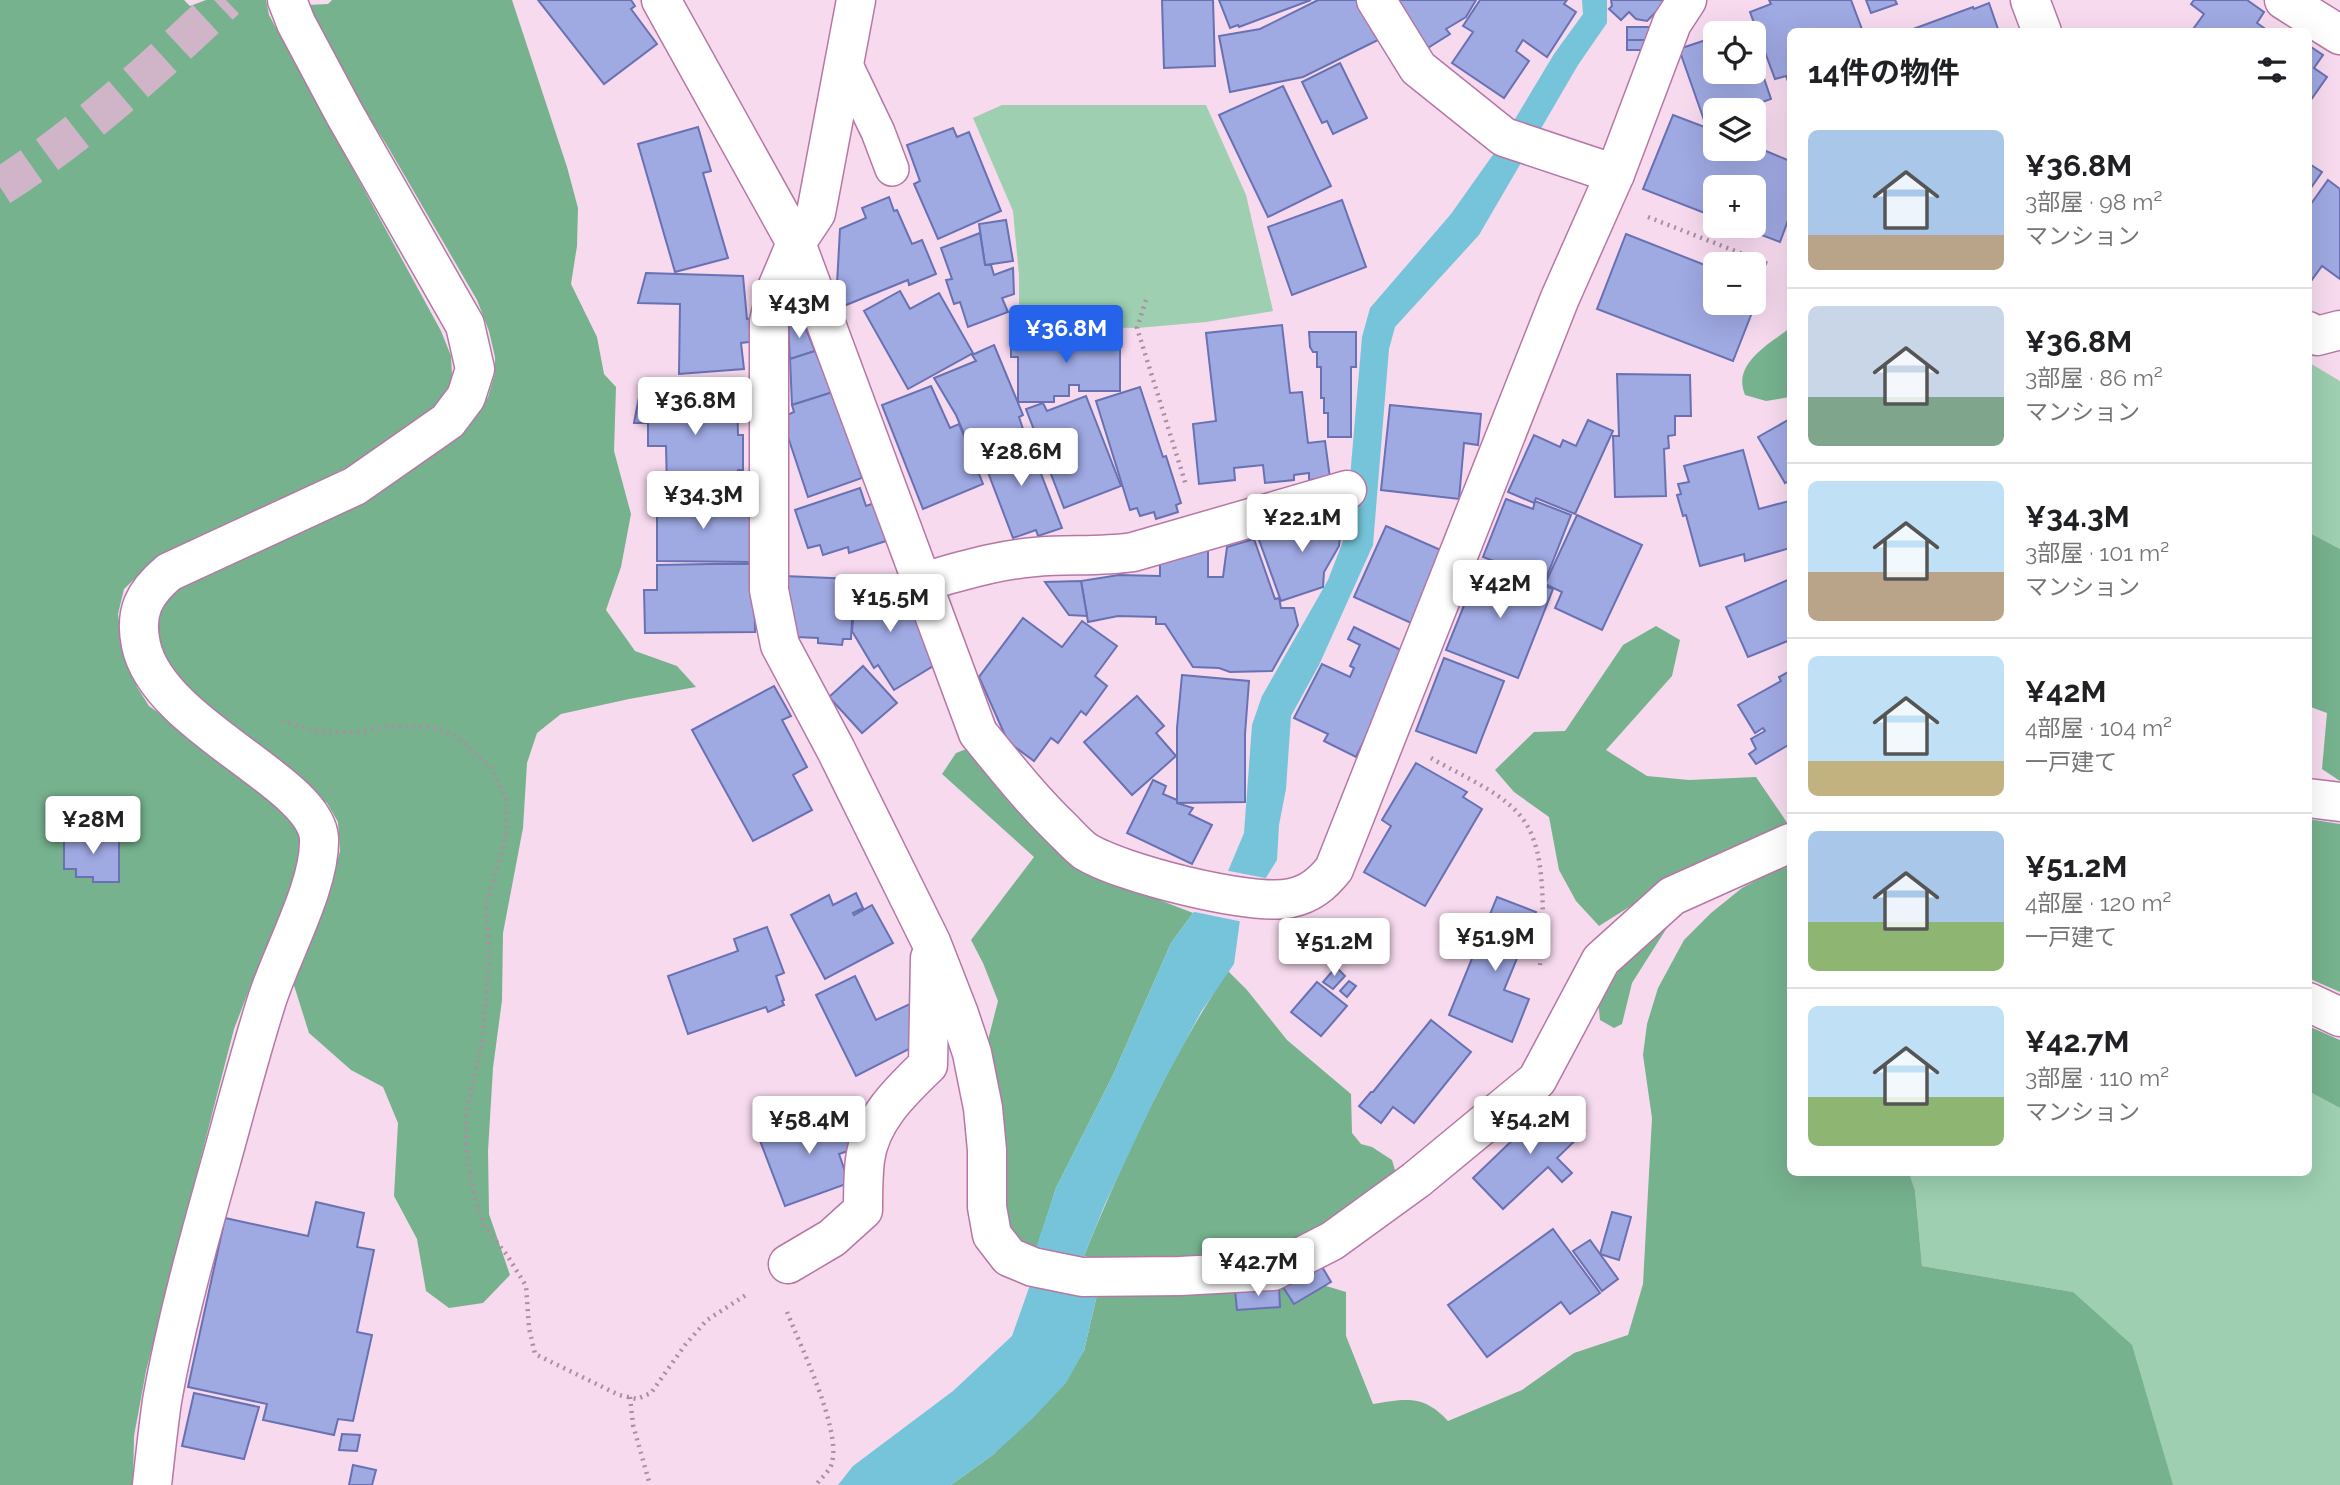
<!DOCTYPE html>
<html lang="ja">
<head>
<meta charset="utf-8">
<style>
  body { margin:0; font-family:Raleway,"Noto Sans JP",sans-serif; background:#f6f6f6; color:#202124; height:100vh; display:flex; flex-direction:column; font-size:26px; white-space:nowrap }
  * { box-sizing:border-box; margin:0 }
  p { font-size:23px; color:#757577 }
  .icon { flex:none; width:38px; height:38px; fill:none; stroke:currentColor; stroke-width:2; stroke-linecap:round; stroke-linejoin:round }
  .map { position:relative; flex:1; overflow:hidden }
  .panel { position:absolute; left:1787px; top:28px; width:525px; height:1148px; display:flex; flex-direction:column; background:#fff; border-radius:10px; box-shadow:0 7px 28px #0002 }
  .panel>* { flex:none }
  .fabs { position:absolute; left:1703px; top:21px; display:grid; gap:14px }
  .fabs a { display:grid; place-items:center; width:63px; height:63px; border-radius:10px; background:#fff; box-shadow:0 7px 28px #0002; font-size:35px }
  .price { position:absolute; translate:-50% -60px; padding:0 16px; border-radius:7px; background:#fff; color:#222; font-size:23px; line-height:46px; filter:drop-shadow(0 2px 4px #0008) }
  .price::after { content:''; position:absolute; left:50%; top:42px; width:21px; height:16px; margin-left:-10px; background:inherit; clip-path:polygon(0 0,100% 0,50% 100%) }
  .price.on { background:#2563eb; color:#fff }
  ul { padding:0; list-style:none }
  li { display:flex; align-items:center; gap:21px; height:175px; padding:0 21px }
  li+li { border-top:2px solid #e0e0e0 }
  li span { display:grid; place-items:center; flex:none; width:196px; height:140px; border-radius:10px; color:#555 }
  li>.icon { margin-inline-start:auto }
  span .icon { width:84px; height:84px; fill:#fffc; stroke-width:1 }
  li b { font-size:30px }
  h2 { display:flex; justify-content:space-between; align-items:center; height:84px; padding:0 21px; font-size:30px }
  .map>svg:first-child { display:block }
</style>
</head>
<body>
<div class="map">
<svg width="2340" height="1485" viewBox="0 0 2340 1485">
  <rect width="100%" height="100%" fill="#f7daee"/>
  <!-- green -->
  <g fill="#9dcfb0">
    <polygon points="1002,105 1206,105 1246,195 1273,311 1206,322 1137,328 1019,325 1019,275 1013,211 973,118"/>
    <polygon points="2308,362 2340,381 2340,549 2308,532"/>
    <polygon points="2308,1091 2340,1108 2340,1485 2173,1485 2073,1292 1922,1266 1915,1190 1909,1173 2308,1172"/>
  </g>
  <!-- forest -->
  <g fill="#76b28e">
    <polygon points="0,0 184,0 190,6 206,0 266,0 269,15 441,331 451,356 452,374 448,392 420,422 364,459 150,564 124,589 118,614 121,638 137,687 149,706 216,754 282,811 300,832 302,851 298,877 262,956 234,1029 218,1091 146,1371 134,1436 133,1485 0,1485"/>
    <polygon points="332,0 512,0 567,167 578,208 577,246 571,284 597,337 604,374 616,387 614,451 631,514 621,567 606,610 635,651 677,666 696,687 629,699 561,714 537,733 527,763 523,828 503,933 502,1000 493,1068 488,1151 489,1214 510,1275 483,1303 449,1308 426,1291 417,1239 394,1196 398,1123 383,1087 351,1070 309,1033 292,979 331,883 340,851 338,822 327,803 307,789 175,679 154,627 158,606 173,590 315,524 410,472 471,421 488,397 495,373 495,357 489,331 477,300 388,147 342,75 307,5 328,4"/>
    <path d="M1790,328V397L1766,401L1745,395C1732,364 1768,345 1790,328Z"/>
    <polygon points="2308,532 2340,549 2340,781 2322,769 2327,713 2308,706"/>
    <polygon points="1656,626 1680,640 1672,676 1606,750 1647,776 1689,780 1756,777 1788,824 1669,882 1599,926 1576,901 1559,870 1549,817 1514,792 1495,770 1534,732 1565,731 1623,645"/>
    <polygon points="969,748 1000,791 1039,831 1134,890 1193,913 1171,943 1113,1075 1056,1188 1036,1250 1029,1250 1013,1233 1008,1221 987,1044 998,1001 983,963 971,940 1034,857 942,774 956,753"/>
    <polygon points="2308,819 2340,824 2340,992 2308,978"/>
    <path d="M1790,862V1172L1909,1173L1915,1190L1922,1266L2073,1292L2132,1345L2173,1485H951L994,1454L1084,1351L1097,1295L1313,1282L1346,1292V1336L1373,1404C1406,1399 1423,1394 1448,1421L1522,1390L1574,1353L1628,1335L1643,1284L1652,1118L1643,1055L1647,1024L1658,988L1684,940L1711,913L1742,888Z"/>
    <polygon points="1682,904 1632,983 1622,1024 1614,1028 1600,1020 1598,999 1634,951"/>
    <path d="M1228,971L1247,990L1287,1040L1351,1094L1352,1133L1361,1144L1372,1147L1392,1160L1397,1177L1336,1225L1247,1258L1100,1260L1084,1256C1124,1158 1169,1060 1228,971Z"/>
    <polygon points="2308,1026 2340,1040 2340,1108 2308,1091"/>
  </g>
  <!-- water -->
  <polygon fill="#75c4d9" points="1582,0 1607,0 1607,23 1578,65 1479,235 1395,327 1389,349 1373,545 1319,665 1291,716 1286,789 1279,825 1277,860 1240,920 1234,964 1201,1012 1156,1096 1105,1204 1084,1256 1083,1261 1097,1295 1084,1351 1066,1383 1032,1419 994,1454 951,1485 838,1485 853,1466 953,1391 1012,1336 1030,1285 1037,1245 1056,1188 1113,1075 1171,943 1193,913 1228,871 1244,833 1252,725 1262,696 1328,580 1345,536 1362,337 1370,308 1451,214 1497,149 1554,54 1583,14"/>
  <!-- pier -->
  <polygon fill="#f7daee" points="1224,870 1270,879 1243,922 1190,911"/>
  <!-- building -->
  <g fill="#9fa9e2" stroke="#6971b3" stroke-width="2">
    <polygon points="538,0 631,0 635,6 631,9 657,44 604,84"/>
    <polygon points="1162,0 1213,0 1215,66 1164,68"/>
    <polygon points="1219,0 1311,0 1239,27 1238,25 1230,28"/>
    <polygon points="1318,0 1361,0 1384,37 1303,77 1230,92 1219,36 1260,29"/>
    <polygon points="1395,0 1476,0 1466,17 1446,29 1450,34 1426,49"/>
    <polygon points="1480,0 1567,0 1564,4 1576,12 1547,57 1523,40 1516,51 1529,61 1504,98 1452,63 1473,32 1463,26"/>
    <polygon points="1611,0 1668,0 1647,21 1636,19 1629,12 1621,20 1609,9 1612,6"/>
    <polygon points="1769,0 1851,0 1863,32 1790,32 1789,84 1786,76 1775,79 1750,12 1771,4"/>
    <polygon points="1866,0 1895,0 1897,4 1871,13"/>
    <polygon points="2194,0 2247,0 2264,12 2257,23 2267,30 2191,32 2204,14 2191,4"/>
    <polygon points="1989,3 1999,32 1905,32 1973,7 1974,9"/>
    <polygon points="1745,26 1748,33 1724,33"/>
    <rect x="1627" y="27" width="23" height="13"/>
    <polygon points="1715,37 1715,72 1754,72 1754,49 1771,99 1740,110 1715,110 1715,119 1705,123 1679,49"/>
    <rect x="1627" y="40" width="20" height="10"/>
    <polygon points="2308,45 2323,55 2314,68 2327,77 2308,104"/>
    <polygon points="1340,63 1367,118 1333,134 1327,121 1322,123 1302,82"/>
    <polygon points="1283,86 1331,186 1268,217 1219,115"/>
    <polygon points="1673,115 1715,131 1715,149 1754,149 1754,146 1790,161 1790,215 1780,242 1738,226 1754,226 1754,187 1715,187 1715,217 1643,189"/>
    <polygon points="698,127 711,171 703,173 728,258 675,272 638,144"/>
    <polygon points="953,128 957,137 969,132 1001,211 938,239 914,184 920,181 907,145"/>
    <polygon points="2308,163 2322,172 2308,192"/>
    <polygon points="2328,180 2340,189 2340,279 2322,266 2311,281 2308,280 2308,208"/>
    <polygon points="889,197 894,211 897,210 912,244 922,240 936,274 909,285 908,280 841,307 837,284 840,229 866,218 862,208"/>
    <polygon points="1342,200 1366,267 1292,295 1268,227"/>
    <polygon points="1006,220 1013,261 985,265 979,224"/>
    <polygon points="980,233 985,265 991,265 994,275 1013,268 1014,294 1002,298 1008,312 968,327 960,302 954,304 946,280 952,279 941,248"/>
    <polygon points="1626,234 1715,269 1715,303 1754,303 1754,284 1762,287 1733,361 1597,309"/>
    <polygon points="646,273 743,276 747,319 755,318 758,341 741,343 744,369 679,374 680,304 638,303"/>
    <polygon points="900,291 910,309 939,293 973,353 908,389 864,311"/>
    <polygon points="802,319 815,351 790,359 788,324"/>
    <polygon points="1282,325 1290,393 1302,392 1308,443 1325,441 1330,478 1309,480 1309,473 1294,475 1294,480 1265,483 1263,465 1234,468 1235,480 1199,484 1193,424 1216,421 1206,333"/>
    <polygon points="1309,332 1356,332 1356,367 1351,367 1351,437 1328,437 1328,413 1324,413 1324,398 1321,398 1321,367 1317,367 1317,352 1313,352 1310,347"/>
    <polygon points="1120,335 1120,391 1079,391 1079,385 1069,385 1069,396 1054,396 1054,402 1018,402 1018,357 1011,357 1011,336"/>
    <polygon points="994,345 1023,415 1019,417 1024,432 976,452 967,441 956,415 934,378 976,361 972,355"/>
    <polygon points="815,351 833,392 792,405 790,359"/>
    <polygon points="1617,374 1690,375 1691,416 1675,416 1675,435 1668,436 1669,448 1664,449 1666,496 1615,497 1613,436 1619,436"/>
    <polygon points="931,386 950,428 959,424 983,484 923,509 882,405"/>
    <polygon points="1140,387 1163,457 1166,456 1181,503 1176,505 1178,512 1156,519 1154,512 1140,516 1137,508 1130,510 1096,401"/>
    <polygon points="737,391 738,435 743,435 743,470 738,470 738,490 667,490 666,446 648,446 648,423 634,423 640,392"/>
    <polygon points="833,392 862,478 808,497 784,425 788,424 785,416 794,412 792,405"/>
    <polygon points="1086,396 1121,486 1064,508 1026,409 1043,403 1047,411"/>
    <polygon points="1390,405 1481,414 1478,445 1464,443 1459,499 1381,490"/>
    <polygon points="1790,419 1790,480 1785,483 1758,437"/>
    <polygon points="1588,420 1613,431 1575,514 1536,498 1534,503 1508,492 1534,435 1560,447 1563,440 1576,446"/>
    <polygon points="1026,435 1062,528 1038,536 1036,530 1013,538 981,454 989,452 988,449"/>
    <polygon points="1743,450 1759,509 1789,501 1790,548 1745,561 1744,554 1700,566 1686,515 1683,516 1677,495 1681,494 1678,484 1689,482 1684,466"/>
    <polygon points="860,488 866,506 877,502 889,540 849,553 848,547 823,555 820,545 808,548 795,510"/>
    <polygon points="657,499 728,499 728,507 750,507 750,562 657,561"/>
    <polygon points="1506,499 1533,509 1535,501 1571,515 1545,581 1483,557"/>
    <polygon points="1343,508 1339,546 1324,572 1323,587 1281,601 1258,537"/>
    <polygon points="1577,515 1642,545 1602,630 1555,608 1562,592 1545,584"/>
    <polygon points="1386,526 1443,551 1411,623 1354,597"/>
    <polygon points="1254,539 1275,599 1279,598 1281,608 1294,608 1298,625 1272,671 1230,672 1219,668 1193,667 1165,624 1156,624 1156,617 1118,616 1088,622 1081,581 1119,575 1160,576 1160,558 1208,545 1208,577 1223,577 1227,547"/>
    <polygon points="1482,561 1553,589 1518,678 1446,650"/>
    <polygon points="710,564 754,564 755,632 645,633 644,590 657,590 657,565"/>
    <polygon points="784,576 854,579 851,639 843,639 842,645 818,643 818,638 796,637"/>
    <polygon points="857,579 886,581 906,613 911,610 926,636 938,663 894,690 878,665 874,668 852,631"/>
    <polygon points="1790,579 1790,640 1748,657 1726,607"/>
    <polygon points="1081,581 1087,616 1069,615 1045,582"/>
    <polygon points="1023,618 1062,647 1082,621 1117,646 1095,676 1107,686 1086,715 1081,711 1058,743 1051,738 1034,761 1008,742 979,677"/>
    <polygon points="1354,627 1407,653 1356,757 1324,741 1328,734 1294,718 1322,664 1350,677 1354,668 1350,666 1360,645 1348,639"/>
    <polygon points="1444,658 1504,681 1476,753 1416,731"/>
    <polygon points="863,666 897,703 862,733 829,697"/>
    <polygon points="1790,671 1790,744 1756,764 1749,754 1756,749 1751,739 1765,731 1763,728 1755,733 1738,705 1781,681 1779,677"/>
    <polygon points="1182,675 1249,681 1245,734 1245,802 1177,803 1177,728"/>
    <polygon points="774,686 791,716 782,720 807,767 793,775 812,810 753,841 692,730"/>
    <polygon points="1137,696 1164,726 1156,733 1176,756 1132,795 1084,742"/>
    <polygon points="1416,763 1467,792 1463,797 1482,809 1425,906 1364,872 1391,826 1382,820"/>
    <polygon points="1153,780 1166,786 1163,794 1177,800 1177,803 1193,808 1189,814 1212,825 1192,864 1127,833"/>
    <polygon points="64,832 93,832 93,836 119,836 119,882 93,882 93,877 76,877 76,869 64,869"/>
    <polygon points="856,893 863,908 853,913 854,915 872,905 893,943 825,979 791,915 829,895 833,905"/>
    <polygon points="1497,897 1536,912 1504,990 1529,999 1512,1042 1449,1015"/>
    <polygon points="767,927 784,973 776,976 784,1000 782,1001 784,1005 768,1012 766,1007 688,1034 668,976 738,951 734,939"/>
    <polygon points="1336,967 1345,976 1333,989 1323,982"/>
    <polygon points="855,976 876,1020 914,1002 913,1047 856,1076 816,995"/>
    <polygon points="1349,981 1356,986 1347,997 1340,991"/>
    <polygon points="1317,982 1347,1006 1321,1036 1291,1012"/>
    <polygon points="1431,1020 1471,1052 1414,1123 1393,1107 1381,1123 1359,1106 1371,1092 1373,1092"/>
    <polygon points="839,1107 854,1149 839,1154 849,1183 785,1206 759,1138"/>
    <polygon points="1547,1107 1553,1114 1561,1107 1585,1131 1557,1158 1572,1173 1562,1182 1548,1167 1503,1209 1473,1178"/>
    <polygon points="316,1202 364,1213 357,1247 374,1250 357,1332 372,1335 353,1421 338,1419 334,1435 263,1420 267,1404 188,1387 225,1218 308,1236"/>
    <polygon points="1612,1212 1631,1217 1619,1260 1600,1254"/>
    <polygon points="1553,1229 1600,1293 1570,1314 1561,1302 1487,1357 1448,1305"/>
    <polygon points="1590,1240 1618,1279 1602,1291 1573,1251"/>
    <polygon points="1321,1265 1331,1282 1294,1304 1283,1287"/>
    <polygon points="1279,1287 1280,1307 1237,1310 1235,1290"/>
    <polygon points="194,1393 259,1407 244,1459 182,1446"/>
    <polygon points="342,1434 360,1435 357,1451 339,1450"/>
    <polygon points="353,1465 376,1470 372,1485 349,1485"/>
  </g>
  <g fill="none" stroke-linecap="round" stroke-linejoin="round">
    <!-- primary-tunnel -->
    <path stroke="#d0b4c7" stroke-width="38" stroke-dasharray="38 19" stroke-linecap="butt" d="M0,187C83,134 155,67 226,0"/>
    <!-- lane casing -->
    <g stroke="#b777a6" stroke-width="36">
      <polyline id="lane" points="845,63 878,132 892,169"/>
    </g>
    <!-- street casing -->
    <g stroke="#b777a6" stroke-width="41">
      <g id="street">
        <path d="M661,0L796,243L978,733C1005,766 1031,799 1062,829C1069,836 1077,845 1085,851C1119,873 1253,907 1291,898C1310,894 1322,884 1334,869L1560,298L1615,174L1672,23L1687,0"/>
        <polyline points="856,0 816,213 796,243 777,288 769,321 769,590 780,645 836,750 931,942 959,1014 972,1053 983,1108 987,1150 987,1207 992,1235 1009,1257 1033,1267 1082,1277 1180,1276 1273,1271 1332,1241 1416,1180 1537,1080 1601,960 1672,896 1790,843"/>
        <polyline points="1376,0 1418,68 1504,137 1615,174"/>
        <polyline points="2030,0 2042,32"/>
        <polyline points="2284,0 2340,35"/>
        <polyline points="2308,331 2317,336 2340,330"/>
        <path d="M922,582C959,572 996,560 1035,557C1068,554 1100,557 1133,552L1347,490"/>
        <polyline points="2308,798 2340,802"/>
        <polyline points="2308,1002 2340,1017"/>
        <path d="M788,1264L832,1238L863,1210C863,1193 863,1176 865,1160C870,1120 901,1091 928,1065L930,958"/>
        <path d="M152,1485C155,1457 158,1429 162,1401C176,1322 198,1243 220,1165C235,1111 249,1057 266,1003C280,956 321,886 319,838C315,781 158,726 141,645C134,612 144,593 169,572L355,486L448,421L466,397L475,369L465,325L344,113L296,23L287,0"/>
      </g>
    </g>
    <!-- path -->
    <g stroke="#aa8ea2" stroke-width="4.5" stroke-dasharray="2 5" stroke-linecap="butt">
      <polyline points="1648,217 1771,265"/>
      <polyline points="1146,300 1137,328 1186,485"/>
      <polyline points="282,721 319,732 359,732 390,726 432,727 456,736 490,766 507,801 506,837 486,905 489,948 488,978 481,1048 466,1113 466,1145 472,1187 484,1226 507,1255 526,1286 529,1328 535,1354 619,1395 637,1399 651,1393 685,1345 707,1320 749,1293"/>
      <path d="M1431,758C1453,771 1487,786 1506,802C1519,812 1529,825 1534,841C1545,869 1544,935 1540,965"/>
      <path d="M787,1312C801,1347 841,1429 832,1463C830,1471 821,1478 816,1485"/>
      <polyline points="630,1397 633,1425 650,1485"/>
    </g>
    <!-- lane -->
    <use href="#lane" stroke="#fff" stroke-width="33"/>
    <!-- street -->
    <use href="#street" stroke="#fff" stroke-width="38"/>
  </g>
</svg>
<div class="fabs">
<a><svg class="icon" aria-label="locate" viewBox="0 0 24 24"><circle cx="12" cy="12" r="6"/><path d="M12 2v4M12 18v4M2 12h4M18 12h4"/></svg></a>
<a><svg class="icon" aria-label="layers" viewBox="0 0 24 24"><path d="M12 4l9 5-9 5-9-5zM3 14l9 5 9-5"/></svg></a>
<a>+</a>
<a>−</a>
</div>
<b class="price" style="left:799px;top:340px">¥43M</b>
<b class="price on" style="left:1066px;top:365px">¥36.8M</b>
<b class="price" style="left:695px;top:437px">¥36.8M</b>
<b class="price" style="left:1021px;top:488px">¥28.6M</b>
<b class="price" style="left:703px;top:531px">¥34.3M</b>
<b class="price" style="left:1302px;top:554px">¥22.1M</b>
<b class="price" style="left:1500px;top:620px">¥42M</b>
<b class="price" style="left:890px;top:634px">¥15.5M</b>
<b class="price" style="left:93px;top:856px">¥28M</b>
<b class="price" style="left:1495px;top:973px">¥51.9M</b>
<b class="price" style="left:1334px;top:978px">¥51.2M</b>
<b class="price" style="left:809px;top:1156px">¥58.4M</b>
<b class="price" style="left:1530px;top:1156px">¥54.2M</b>
<b class="price" style="left:1258px;top:1298px">¥42.7M</b>
<section class="panel">
<h2>14件の物件<svg class="icon" aria-label="filters" viewBox="0 0 24 24"><path d="M4 7h16M4 17h16"/><circle cx="9" cy="7" r="2"/><circle cx="15" cy="17" r="2"/></svg></h2>
<ul>
<li><span style="background:linear-gradient(#a9c7e8 75%,#b9a48a 0)"><svg class="icon" aria-label="home" viewBox="0 0 24 24"><path d="M3 11l9-7 9 7M6 9v11h12V9"/></svg></span><div><b>¥36.8M</b><p>3部屋 · 98 m²</p><p>マンション</p></div></li>
<li><span style="background:linear-gradient(#c9d6e8 65%,#7fa58c 0)"><svg class="icon" aria-label="home" viewBox="0 0 24 24"><path d="M3 11l9-7 9 7M6 9v11h12V9"/></svg></span><div><b>¥36.8M</b><p>3部屋 · 86 m²</p><p>マンション</p></div></li>
<li><span style="background:linear-gradient(#bfe0f5 65%,#b9a48a 0)"><svg class="icon" aria-label="home" viewBox="0 0 24 24"><path d="M3 11l9-7 9 7M6 9v11h12V9"/></svg></span><div><b>¥34.3M</b><p>3部屋 · 101 m²</p><p>マンション</p></div></li>
<li><span style="background:linear-gradient(#bfe0f5 75%,#c2b280 0)"><svg class="icon" aria-label="home" viewBox="0 0 24 24"><path d="M3 11l9-7 9 7M6 9v11h12V9"/></svg></span><div><b>¥42M</b><p>4部屋 · 104 m²</p><p>一戸建て</p></div></li>
<li><span style="background:linear-gradient(#a9c7e8 65%,#8fb573 0)"><svg class="icon" aria-label="home" viewBox="0 0 24 24"><path d="M3 11l9-7 9 7M6 9v11h12V9"/></svg></span><div><b>¥51.2M</b><p>4部屋 · 120 m²</p><p>一戸建て</p></div></li>
<li><span style="background:linear-gradient(#bfe0f5 65%,#8fb573 0)"><svg class="icon" aria-label="home" viewBox="0 0 24 24"><path d="M3 11l9-7 9 7M6 9v11h12V9"/></svg></span><div><b>¥42.7M</b><p>3部屋 · 110 m²</p><p>マンション</p></div></li>
</ul>
</section>
</div>
</body>
</html>
